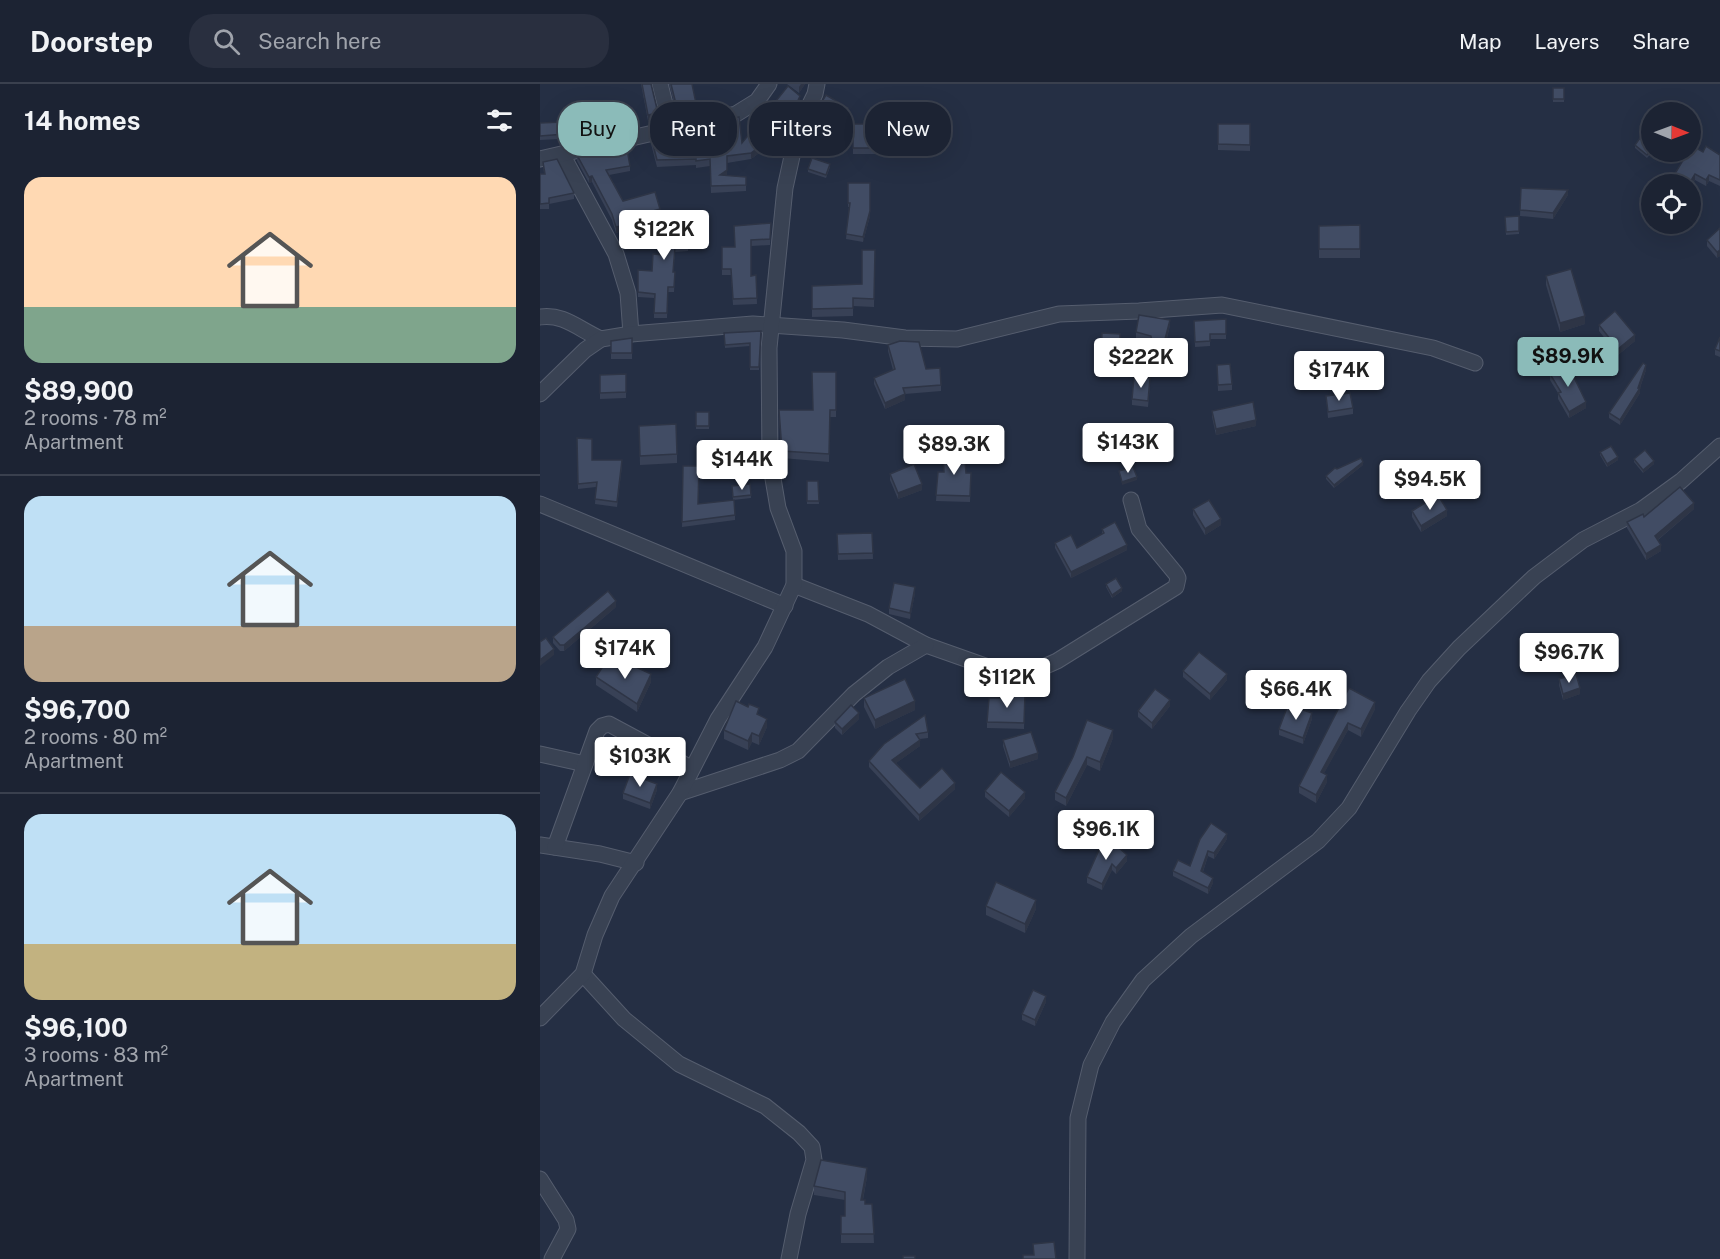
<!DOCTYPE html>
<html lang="en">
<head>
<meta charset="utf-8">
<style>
  body { margin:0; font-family:"Public Sans",sans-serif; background:#292f3f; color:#f1f3f6; height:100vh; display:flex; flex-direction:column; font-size:22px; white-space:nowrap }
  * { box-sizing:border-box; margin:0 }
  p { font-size:20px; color:#a0a4ac }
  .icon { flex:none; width:33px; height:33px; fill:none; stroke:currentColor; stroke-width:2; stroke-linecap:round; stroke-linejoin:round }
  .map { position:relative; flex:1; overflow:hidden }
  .sheet { display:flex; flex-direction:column; background:#1c2333; width:540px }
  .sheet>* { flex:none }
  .top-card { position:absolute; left:18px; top:18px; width:570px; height:54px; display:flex; gap:12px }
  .needle { width:39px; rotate:91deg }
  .fabs { position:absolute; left:1101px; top:18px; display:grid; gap:12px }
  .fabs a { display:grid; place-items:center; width:60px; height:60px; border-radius:50%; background:#1c2333; box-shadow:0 6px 24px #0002,0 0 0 2px #3a404e; font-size:30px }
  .price { position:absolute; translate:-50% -51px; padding:0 14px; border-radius:6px; background:#fff; color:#222; font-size:20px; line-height:39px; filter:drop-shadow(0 2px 3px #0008) }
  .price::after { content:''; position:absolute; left:50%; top:36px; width:18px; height:14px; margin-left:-9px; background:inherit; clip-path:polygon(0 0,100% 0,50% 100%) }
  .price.active { background:#8bbbb9; color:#111 }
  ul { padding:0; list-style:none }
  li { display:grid; align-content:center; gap:12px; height:318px; padding:0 24px }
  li+li { border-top:2px solid #3a404e }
  li span { display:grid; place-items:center; height:186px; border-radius:18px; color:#555 }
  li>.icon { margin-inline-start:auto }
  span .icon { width:108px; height:108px; fill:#fffc; stroke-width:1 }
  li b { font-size:26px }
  h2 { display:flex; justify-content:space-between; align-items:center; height:72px; padding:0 24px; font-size:26px }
  .chip { padding:0 21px; border-radius:24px; background:#1c2333; box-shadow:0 6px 24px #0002,0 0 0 2px #3a404e; font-size:21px; line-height:54px }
  .chip.active { background:#8bbbb9; color:#111 }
  header { display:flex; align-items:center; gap:36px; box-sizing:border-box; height:84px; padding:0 30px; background:#1c2333; border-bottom:2px solid #3a404e }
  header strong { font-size:28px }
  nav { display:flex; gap:33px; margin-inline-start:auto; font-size:21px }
  .search { width:420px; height:54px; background:#292f3f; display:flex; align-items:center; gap:15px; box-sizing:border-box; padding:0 21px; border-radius:24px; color:#a0a4ac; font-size:22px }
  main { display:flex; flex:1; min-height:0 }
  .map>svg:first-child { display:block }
</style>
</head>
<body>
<header>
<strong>Doorstep</strong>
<div class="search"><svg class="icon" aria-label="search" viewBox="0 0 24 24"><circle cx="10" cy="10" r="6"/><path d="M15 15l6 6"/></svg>Search here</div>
<nav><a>Map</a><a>Layers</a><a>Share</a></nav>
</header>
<main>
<section class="sheet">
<h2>14 homes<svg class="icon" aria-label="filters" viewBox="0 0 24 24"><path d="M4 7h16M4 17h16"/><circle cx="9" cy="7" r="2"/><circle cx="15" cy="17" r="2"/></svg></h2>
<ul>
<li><span style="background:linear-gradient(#ffd9b3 70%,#7fa58c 0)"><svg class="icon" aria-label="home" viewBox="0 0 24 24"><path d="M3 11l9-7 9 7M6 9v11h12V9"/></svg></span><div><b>$89,900</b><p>2 rooms · 78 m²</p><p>Apartment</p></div></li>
<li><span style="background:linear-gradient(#bfe0f5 70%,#b9a48a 0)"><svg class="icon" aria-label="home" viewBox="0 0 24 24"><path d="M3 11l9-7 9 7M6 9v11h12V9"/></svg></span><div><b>$96,700</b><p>2 rooms · 80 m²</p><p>Apartment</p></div></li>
<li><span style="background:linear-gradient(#bfe0f5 70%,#c2b280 0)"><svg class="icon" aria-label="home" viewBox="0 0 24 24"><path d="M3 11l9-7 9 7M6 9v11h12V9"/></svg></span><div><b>$96,100</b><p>3 rooms · 83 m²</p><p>Apartment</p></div></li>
</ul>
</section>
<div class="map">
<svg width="1180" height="1175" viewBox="0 0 1180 1175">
  <rect width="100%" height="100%" fill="#252f44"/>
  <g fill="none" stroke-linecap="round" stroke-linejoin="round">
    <!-- minor casing -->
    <g stroke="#555d6e" stroke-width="17">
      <g id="minor">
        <polyline points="120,0 131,44"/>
        <polyline points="22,70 76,170 88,209 91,250"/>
        <polyline points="0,75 196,30 217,17 229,0"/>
        <path d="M0,233C23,229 40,246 61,255"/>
        <polyline points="0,310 45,266 61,255 91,250 213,240 303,246 365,254 417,255 519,230 599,227 682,221 893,264 935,279"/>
        <polyline points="0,420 245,522"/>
        <polyline points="254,501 328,530 386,561 468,590 499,585 517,577 636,503 638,494 636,490 599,445 591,416"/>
        <polyline points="0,670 45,680"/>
        <polyline points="140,709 240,676 258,667 314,610 348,583 386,561"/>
        <polyline points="0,761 60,770 96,779"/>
        <polyline points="15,763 57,647 62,642 69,640 151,684"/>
        <polyline points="43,890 84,935 139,980 225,1022 259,1049 272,1063 274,1076 258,1130 249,1175"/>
        <polyline points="0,934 43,890 55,851 72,812 140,709 178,635 225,563 254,501 254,467 238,424 230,377 229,264 245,104 258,45 275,10 277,0"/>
        <polyline points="0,1095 26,1136 28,1145 12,1175"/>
        <polyline points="537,1175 538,1034 551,981 573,938 603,896 651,852 778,757 809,724 868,627 889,597 919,564 994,493 1043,456 1101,426 1141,397 1180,362"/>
      </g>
    </g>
    <!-- minor -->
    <use href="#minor" stroke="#394253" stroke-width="15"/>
  </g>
  <!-- wall -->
  <g fill="#384156">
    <polygon points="101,0 111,0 118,34 108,37"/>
    <polygon points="129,0 152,0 157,29 138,33"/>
    <polygon points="247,0 265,0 259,9"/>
    <rect x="1013" y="4" width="11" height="14"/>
    <polygon points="260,18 248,45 235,61 233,59 211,75 187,79 187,92 206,93 206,107 171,109 170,82 156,84 156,81 117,83 111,60 111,53 202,59"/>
    <polygon points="278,24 308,33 294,66 267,51 267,42"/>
    <polygon points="0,39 67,42 38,54 0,56"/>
    <rect x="313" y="40" width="26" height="30"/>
    <polygon points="678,40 710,40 710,67 678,66"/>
    <polygon points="1112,58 1112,68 1107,74 1095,64 1095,61"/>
    <polygon points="1163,68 1180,71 1180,102 1169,97 1166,102 1155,96 1150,104 1150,100 1129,95 1133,93"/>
    <polygon points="37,71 90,82 90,87 69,91 83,117 120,130 148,162 148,167 135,168 133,188 135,188 134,208 128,208 127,234 114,234 114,214 98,213 98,186 112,187 124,171 120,131 86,141 86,146 76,149 72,136 52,98 49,99 37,77"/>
    <polygon points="3,78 34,109 34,115 9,120 9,125 0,125 0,90 4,90"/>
    <polygon points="290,83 286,94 268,88 268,85"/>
    <polygon points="308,99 330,99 330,132 323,158 306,155 309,123 308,123"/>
    <polygon points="981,104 1028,111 1013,135 980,132"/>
    <polygon points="979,132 979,150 966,151 965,133"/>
    <polygon points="820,141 820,174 779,174 779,142"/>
    <polygon points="1180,144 1180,172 1177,174 1167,162 1167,156"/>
    <polygon points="231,145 230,161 211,162 211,192 216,191 217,220 193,221 191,191 182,191 182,163 195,163"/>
    <polygon points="335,166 334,223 313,222 313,232 272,233 272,202 322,200"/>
    <polygon points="1006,192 1045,240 1020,248 1006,201"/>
    <polygon points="686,235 686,255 670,255 670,262 655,263 654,237"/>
    <polygon points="630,241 626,259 628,283 614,285 611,257 596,254 596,248"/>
    <polygon points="1059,241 1095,257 1078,271 1059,247"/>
    <polygon points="221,247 219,286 210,286 210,262 185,264 184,249"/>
    <polygon points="562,249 580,250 580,278 561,277"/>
    <polygon points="1180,253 1180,273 1175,271 1175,265"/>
    <polygon points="92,254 92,275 71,275 71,257"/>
    <polygon points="348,261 386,285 401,301 401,307 365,310 365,316 345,325 334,300 334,294 353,286 348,267"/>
    <polygon points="816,274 833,286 833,289 819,292"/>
    <polygon points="677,281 692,300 692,306 678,307"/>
    <polygon points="1106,286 1100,304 1100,309 1080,341 1069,334 1069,329"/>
    <polygon points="296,288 296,333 290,333 289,378 242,374 239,333 273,326"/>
    <polygon points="86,290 86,314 60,315 60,291"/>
    <polygon points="1010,290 1046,324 1029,334 1018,315 1018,309 1010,296"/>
    <polygon points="610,300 608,323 592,321 592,315"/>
    <polygon points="786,312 813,324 813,330 788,334"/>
    <polygon points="672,327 716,342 676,351 672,333"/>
    <rect x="156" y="328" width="13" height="17"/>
    <polygon points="99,342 137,370 137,379 100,381"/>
    <polygon points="37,354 52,376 82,381 77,423 55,420 56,403 38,405"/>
    <polygon points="1060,368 1078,376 1067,383 1060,371"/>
    <polygon points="1094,375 1114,380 1103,389 1094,378"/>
    <polygon points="823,381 794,404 786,395 786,392 797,385"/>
    <polygon points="143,382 158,420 195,431 195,436 142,443"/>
    <polygon points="398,388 431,389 430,418 396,417"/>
    <polygon points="350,390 382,406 358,415 350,396"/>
    <polygon points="267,397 278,397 279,420 267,420"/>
    <polygon points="210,400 211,414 193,416 192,402"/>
    <polygon points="653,425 681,441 665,451 653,431"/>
    <polygon points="1154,425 1118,456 1121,467 1106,476 1087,444 1087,438 1104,433"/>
    <polygon points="872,427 907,432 881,448 872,433"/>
    <polygon points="562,445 587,466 531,494 515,464 515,459 537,464 562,450"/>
    <polygon points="332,449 333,475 298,476 297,450"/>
    <polygon points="566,500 582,507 572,514 566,503"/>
    <polygon points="375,509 370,535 349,530 349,524"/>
    <polygon points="76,523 24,567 20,567 13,559 13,553"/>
    <polygon points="643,587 687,596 670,616 643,593"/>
    <polygon points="56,593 111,598 97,628 56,601"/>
    <polygon points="1019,595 1040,610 1023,616 1019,601"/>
    <polygon points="809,604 835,625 821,653 808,646 784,689 787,698 776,719 759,709 759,702"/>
    <polygon points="485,610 484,645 447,644 447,638 464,614"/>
    <polygon points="324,614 375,626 335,645 324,623"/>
    <polygon points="630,622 612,645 598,633 598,627"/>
    <polygon points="219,631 227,643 219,661 212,658 208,666 184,655 184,646"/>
    <polygon points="385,631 388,648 388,654 380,655 380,662 356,679 380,704 415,705 379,737 329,683 329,677"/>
    <polygon points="319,635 302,651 295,644 295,638"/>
    <polygon points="772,635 763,660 739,651 739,645"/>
    <polygon points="573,654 560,687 547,681 526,722 515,716 515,708 533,673"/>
    <polygon points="463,656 498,675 470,684 463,662"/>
    <polygon points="117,706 110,725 83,715 83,709"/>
    <polygon points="445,707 485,714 469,733 445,713"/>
    <polygon points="569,755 587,777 576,790 572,786 562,806 547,799 547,793"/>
    <polygon points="660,755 687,755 674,775 668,772 663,788 673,799 668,810 633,792 633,787 650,782"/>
    <polygon points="446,822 496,825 485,849 446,831"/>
    <polygon points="506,918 495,942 482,936 482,930"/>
    <polygon points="327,1093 323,1116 325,1120 332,1120 334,1159 301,1159 301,1132 305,1132 305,1116 274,1111 274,1102"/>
  </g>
  <!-- shaded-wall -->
  <g fill="#2e3546">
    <polygon points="261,0 265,0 259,9 259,3"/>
    <polygon points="260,12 260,18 248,45 235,61 235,55"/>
    <polygon points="157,24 157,29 138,33 138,28"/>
    <polygon points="308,24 308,33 294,66 294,57"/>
    <polygon points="118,29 118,34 108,37 108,31"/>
    <polygon points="67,38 67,42 38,54 38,49"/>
    <polygon points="233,53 233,59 211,75 211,69"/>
    <polygon points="187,86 187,92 180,91"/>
    <polygon points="1155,90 1155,96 1150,104 1150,100 1149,100"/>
    <polygon points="1169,91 1169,97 1166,102 1166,96"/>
    <polygon points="52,92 52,98 49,99 49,93"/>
    <polygon points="1028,106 1028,111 1013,135 1013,129"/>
    <polygon points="120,125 120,131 85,141 86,146 76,149 76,143 85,135"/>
    <polygon points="330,127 330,132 323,158 323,153"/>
    <polygon points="1180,166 1180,172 1177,174 1177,168"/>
    <polygon points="1045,232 1045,240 1020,248 1020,239"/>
    <polygon points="630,236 630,241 625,261 625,255"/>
    <polygon points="1095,251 1095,257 1078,271 1078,265"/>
    <polygon points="1106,281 1106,286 1099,307 1100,304 1100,309 1080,341 1080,336 1098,304"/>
    <polygon points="365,310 365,316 345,325 345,319"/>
    <polygon points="1046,318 1046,324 1029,334 1029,328"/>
    <polygon points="716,336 716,342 676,351 676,345"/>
    <polygon points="1078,373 1078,376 1067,383 1067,380"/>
    <polygon points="1114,377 1114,380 1103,389 1103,386"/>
    <polygon points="823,378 823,381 794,404 794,401"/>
    <polygon points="597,393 597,396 582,401 582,398"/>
    <polygon points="382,400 382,406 358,415 358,409"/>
    <polygon points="1154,419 1154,425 1115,458 1115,452"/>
    <polygon points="907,426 907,432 881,448 881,442"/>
    <polygon points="681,435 681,441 665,451 665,445"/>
    <polygon points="587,461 587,466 531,494 531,488"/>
    <polygon points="1121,461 1121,467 1106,476 1106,470"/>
    <polygon points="375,503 375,509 370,535 370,529"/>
    <polygon points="582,504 582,507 572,514 572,511"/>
    <polygon points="76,517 76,523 24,567 24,561"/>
    <polygon points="14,565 14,571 0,582 0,576"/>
    <polygon points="111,590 111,598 97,628 97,620"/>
    <polygon points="687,590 687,596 670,616 670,610"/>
    <polygon points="1040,604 1040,610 1023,616 1023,610"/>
    <polygon points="630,616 630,622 612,645 612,639"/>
    <polygon points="375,617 375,626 335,645 335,636"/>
    <polygon points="835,618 835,625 821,653 821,645"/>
    <polygon points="319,629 319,635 302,651 302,645"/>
    <polygon points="772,629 772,635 763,660 763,654"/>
    <polygon points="227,635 227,643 219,661 219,652"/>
    <polygon points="808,639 808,646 781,695 781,688"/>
    <polygon points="573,646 573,654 560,687 560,678"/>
    <polygon points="212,649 212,658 208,666 208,657"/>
    <polygon points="380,656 380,662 352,682 352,676"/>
    <polygon points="498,669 498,675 470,684 470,678"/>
    <polygon points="547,673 547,681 526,722 526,714"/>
    <polygon points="787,691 787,698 776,719 776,711"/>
    <polygon points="415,699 415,705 379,737 379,731"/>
    <polygon points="117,700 117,706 110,725 110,719"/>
    <polygon points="485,708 485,714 469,733 469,727"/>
    <polygon points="687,750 687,755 674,775 674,769"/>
    <polygon points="668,767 668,772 661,793 661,787"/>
    <polygon points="587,771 587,777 576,790 576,784"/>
    <polygon points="572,780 572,786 562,806 562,800"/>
    <polygon points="673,794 673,799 668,810 668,804"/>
    <polygon points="496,816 496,825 485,849 485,840"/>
    <polygon points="506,912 506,918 495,942 495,936"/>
    <polygon points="327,1084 327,1093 321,1125 321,1116"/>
  </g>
  <!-- building -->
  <g fill="#414c64" stroke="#2e3546" stroke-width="1.5">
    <polygon points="102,0 111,0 118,29 108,31"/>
    <polygon points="131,0 152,0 157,24 138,28"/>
    <polygon points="248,2 260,12 248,38 235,55 233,53 211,69 187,72 187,86 180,91 206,93 206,101 171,102 170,75 156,77 156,75 117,76 111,53 199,33 202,59"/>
    <rect x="1013" y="4" width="11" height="11"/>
    <polygon points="286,11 308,24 294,57 267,42 276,22 278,24"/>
    <polygon points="66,36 67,38 38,49 0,52 0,39"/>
    <rect x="313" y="40" width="26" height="24"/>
    <polygon points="678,40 710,40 710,61 678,60"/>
    <polygon points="1102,51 1112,58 1112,65 1107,71 1095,61"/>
    <polygon points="86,59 90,82 66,86 83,117 115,108 120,125 85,135 86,141 76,143 72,130 52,92 49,93 37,71"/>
    <polygon points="1151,61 1163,68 1166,62 1180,71 1180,96 1169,91 1166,96 1155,90 1149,100 1117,100 1123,91 1129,95 1133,93 1148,68 1150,68"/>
    <polygon points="272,74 290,80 286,91 268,85"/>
    <polygon points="17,75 34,109 9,114 9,119 0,120 0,90 5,90 3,78"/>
    <polygon points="308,99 330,99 330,127 323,153 306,150 310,119 308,119"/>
    <polygon points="981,104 1028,106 1013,129 980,126"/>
    <polygon points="144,127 148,162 135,163 133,188 135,188 134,203 128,203 127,229 114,229 115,210 98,208 98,186 112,187 113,170 124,171 120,130"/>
    <polygon points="979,132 979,147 966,148 965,133"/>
    <polygon points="231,139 230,155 211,156 211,192 216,191 217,214 193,215 191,185 182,185 182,163 195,163 194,142"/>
    <polygon points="820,141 820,165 779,165 779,142"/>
    <polygon points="1180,144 1180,166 1177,168 1167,156"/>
    <polygon points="322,166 335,166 334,215 313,214 313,224 272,225 272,202 322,200"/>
    <polygon points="1031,185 1045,232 1020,239 1006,192"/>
    <polygon points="1075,227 1095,251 1078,265 1059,241"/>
    <polygon points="599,231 630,236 625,255 628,278 614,280 611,252 596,248"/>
    <polygon points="686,235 686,250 670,250 670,257 655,258 654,237"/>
    <polygon points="221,247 219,283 210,283 210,259 185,261 184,249"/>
    <polygon points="562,249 580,250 580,272 561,271"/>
    <polygon points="1180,253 1180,267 1175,265"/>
    <polygon points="92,254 92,269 71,269 71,257"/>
    <polygon points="360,257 379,258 386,285 400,284 401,301 363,304 365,310 345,319 334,294 355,285 348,261"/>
    <polygon points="831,272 833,286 819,289 816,274"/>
    <polygon points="1027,279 1046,318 1029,328 1018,309 1021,308 1010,290"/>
    <polygon points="1103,279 1106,281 1098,304 1100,304 1080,336 1069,329"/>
    <polygon points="690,280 692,300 678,301 677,281"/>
    <polygon points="272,288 296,288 296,326 290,326 289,370 242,367 239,326 273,326"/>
    <polygon points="86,290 86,308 60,309 60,291"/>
    <polygon points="594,293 610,294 608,317 592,315"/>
    <polygon points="810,309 813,324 788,328 786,312"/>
    <polygon points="713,318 716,336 676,345 672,327"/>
    <rect x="156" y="328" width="13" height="14"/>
    <polygon points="136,340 137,370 100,372 99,342"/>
    <polygon points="37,354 52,355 52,376 82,376 77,418 55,415 57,398 38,400"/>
    <polygon points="1071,362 1078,373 1067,380 1060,368"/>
    <polygon points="424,366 426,389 431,389 430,412 396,411 398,388 404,388 403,367"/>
    <polygon points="1105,366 1114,377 1103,386 1094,375"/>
    <polygon points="821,374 823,378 794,401 786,392 795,384 797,385"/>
    <polygon points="374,380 382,400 358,409 350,390"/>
    <polygon points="143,382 159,382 158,420 194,416 195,431 142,438"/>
    <polygon points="593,383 597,393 582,398 579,387"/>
    <polygon points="267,397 278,397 279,417 267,417"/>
    <polygon points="210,400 211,411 193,413 192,402"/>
    <polygon points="1140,403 1154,419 1115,452 1121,461 1106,470 1087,438 1103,430 1104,433"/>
    <polygon points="898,411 907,426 881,442 872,427"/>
    <polygon points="669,416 681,435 665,445 653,425"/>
    <polygon points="575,438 587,461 531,488 515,459 531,451 537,464 564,449 562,445"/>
    <polygon points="332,449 333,469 298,470 297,450"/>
    <polygon points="576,494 582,504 572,511 566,500"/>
    <polygon points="354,499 375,503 370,529 349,524"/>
    <polygon points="68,507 76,517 24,561 20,561 13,553"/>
    <polygon points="6,554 14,565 0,576 0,558"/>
    <polygon points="659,568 687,590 670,610 643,587"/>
    <polygon points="67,576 82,586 85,578 111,590 97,620 56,593"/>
    <polygon points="1036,590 1040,604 1023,610 1019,595"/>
    <polygon points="365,595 375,617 335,636 324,614"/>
    <polygon points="809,604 835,618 821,645 808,639 781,688 787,691 776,711 759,702"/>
    <polygon points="615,605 630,616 612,639 598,627"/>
    <polygon points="465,610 485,610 484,639 447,638 449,614 464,614"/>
    <polygon points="196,617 208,623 209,620 219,624 217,630 227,635 219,652 212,649 208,657 184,646"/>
    <polygon points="311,621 319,629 302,645 295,638"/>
    <polygon points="748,621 772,629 763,654 739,645"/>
    <polygon points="385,631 388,648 376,650 380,656 352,676 380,704 402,684 415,699 379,731 329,677 344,660"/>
    <polygon points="547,636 573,646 560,678 547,673 526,714 515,708 533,673"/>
    <polygon points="491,648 498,669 470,678 463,656"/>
    <polygon points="461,688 485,708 469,727 445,707"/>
    <polygon points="90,690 117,700 110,719 83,709"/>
    <polygon points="671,739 687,750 674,769 668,767 661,787 673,794 668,804 633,787 638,776 650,782 660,755"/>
    <polygon points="569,755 587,771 576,784 572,780 562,800 547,793 559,766"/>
    <polygon points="456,798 496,816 485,840 446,822"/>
    <polygon points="493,906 506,912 495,936 482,930"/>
    <polygon points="281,1076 327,1084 321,1116 325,1116 325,1120 332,1120 334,1150 301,1150 301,1132 305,1132 305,1108 274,1102"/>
    <polygon points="514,1158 516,1175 483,1175 483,1171 494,1171 493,1160"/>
    <rect x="363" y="1172" width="12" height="3"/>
  </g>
</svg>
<div class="fabs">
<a><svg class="needle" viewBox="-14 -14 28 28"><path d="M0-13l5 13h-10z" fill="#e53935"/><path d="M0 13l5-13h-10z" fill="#a0a4ac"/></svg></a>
<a><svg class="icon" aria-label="locate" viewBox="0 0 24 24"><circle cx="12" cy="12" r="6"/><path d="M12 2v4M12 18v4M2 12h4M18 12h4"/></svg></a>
</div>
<b class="price" style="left:124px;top:177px">$122K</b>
<b class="price active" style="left:1028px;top:304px">$89.9K</b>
<b class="price" style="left:601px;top:305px">$222K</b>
<b class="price" style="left:799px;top:318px">$174K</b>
<b class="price" style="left:588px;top:390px">$143K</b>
<b class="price" style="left:414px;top:392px">$89.3K</b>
<b class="price" style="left:202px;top:407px">$144K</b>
<b class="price" style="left:890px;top:427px">$94.5K</b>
<b class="price" style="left:85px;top:596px">$174K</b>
<b class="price" style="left:1029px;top:600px">$96.7K</b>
<b class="price" style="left:467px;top:625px">$112K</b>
<b class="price" style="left:756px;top:637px">$66.4K</b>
<b class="price" style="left:100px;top:704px">$103K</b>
<b class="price" style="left:566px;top:777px">$96.1K</b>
<div class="top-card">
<a class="chip active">Buy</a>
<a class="chip">Rent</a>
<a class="chip">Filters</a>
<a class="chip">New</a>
</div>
</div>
</main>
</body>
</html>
